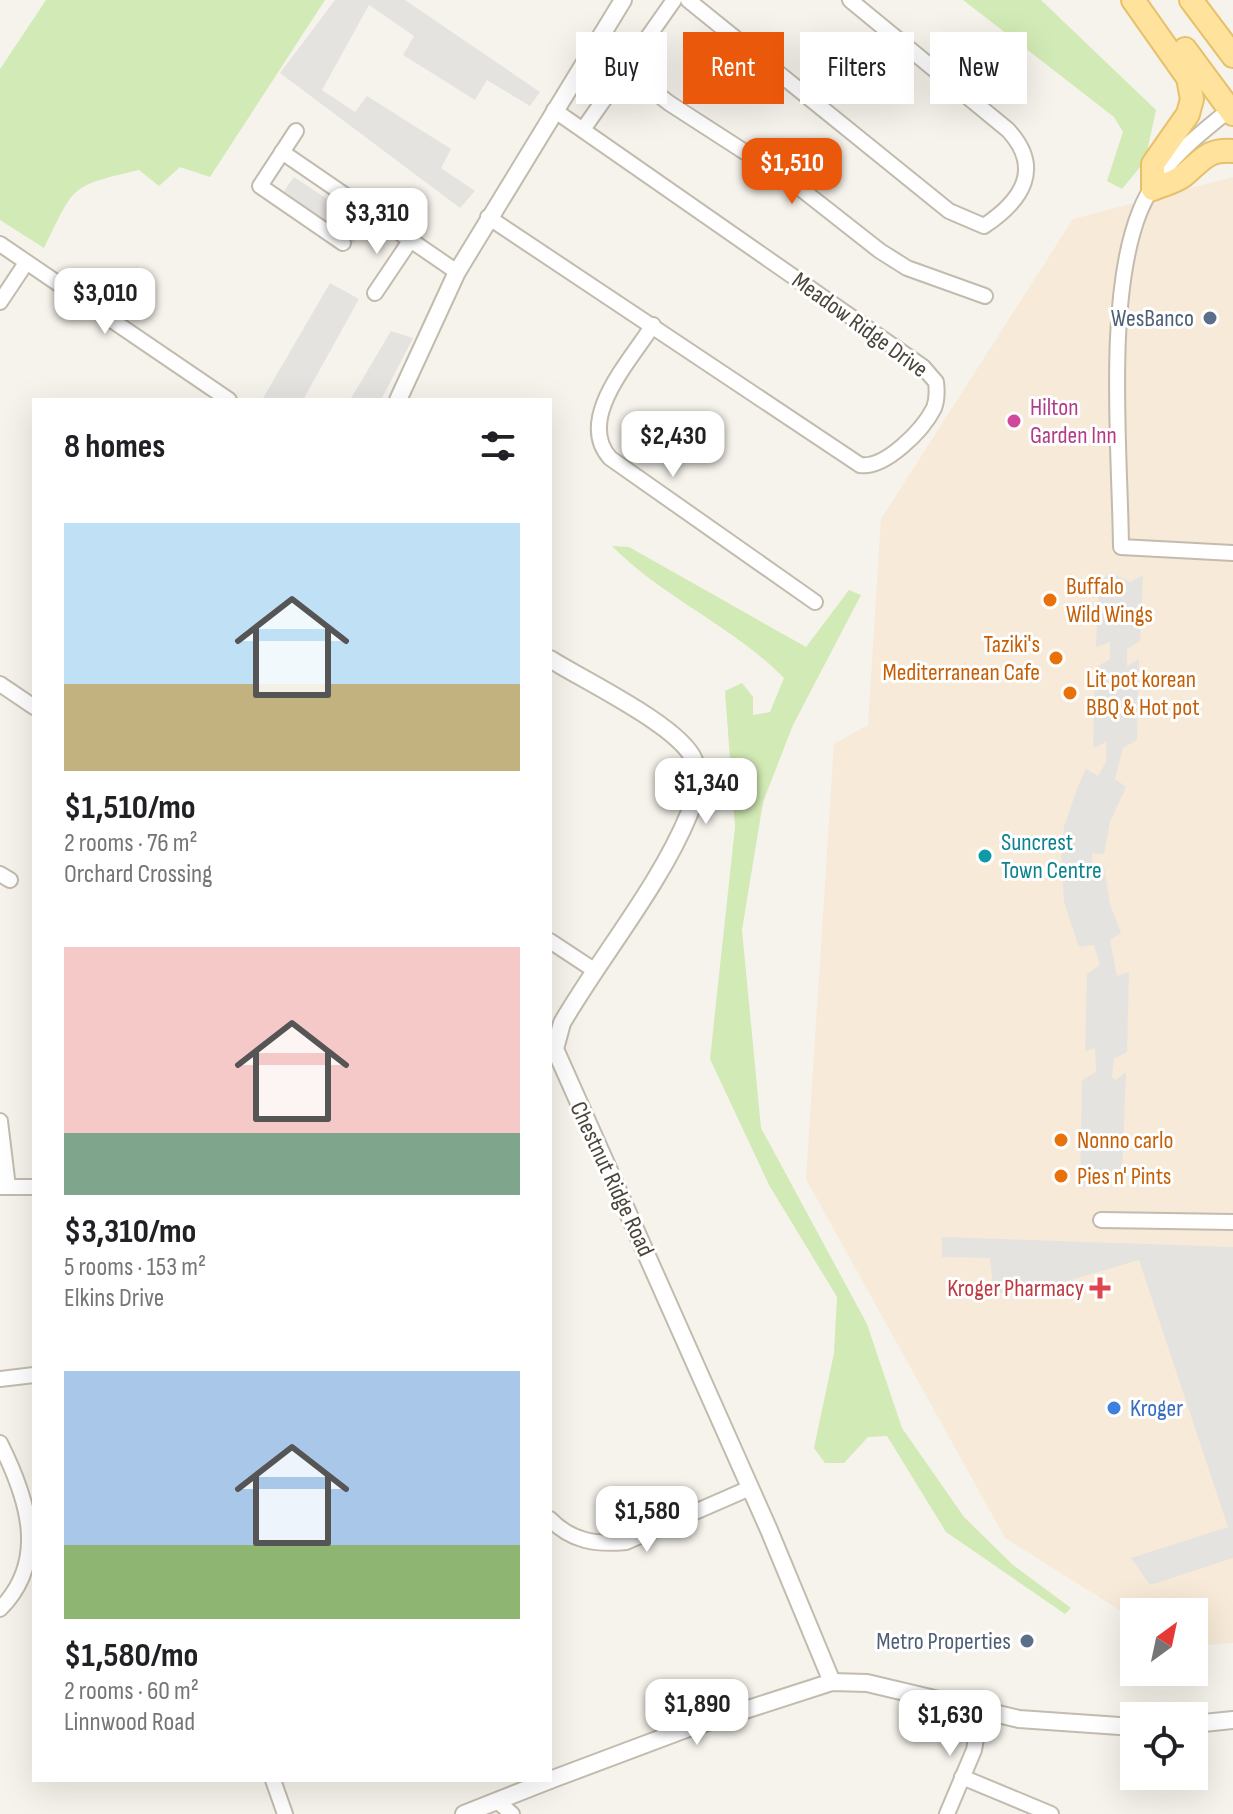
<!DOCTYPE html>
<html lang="en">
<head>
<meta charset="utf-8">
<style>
  body { margin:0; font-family:"Sofia Sans Condensed",sans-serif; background:#f2f2f2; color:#202124; height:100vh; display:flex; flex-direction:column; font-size:30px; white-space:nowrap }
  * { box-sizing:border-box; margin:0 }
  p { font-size:26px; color:#757577 }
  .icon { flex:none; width:44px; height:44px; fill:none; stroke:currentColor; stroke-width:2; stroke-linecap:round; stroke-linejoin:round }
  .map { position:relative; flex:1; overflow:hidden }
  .panel { position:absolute; left:32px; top:398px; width:520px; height:1384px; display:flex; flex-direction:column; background:#fff; border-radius:0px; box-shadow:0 8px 32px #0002 }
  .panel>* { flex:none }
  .banner { position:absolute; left:576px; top:32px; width:536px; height:72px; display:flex; gap:16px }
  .needle { width:52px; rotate:33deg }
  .buttons { position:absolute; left:1120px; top:1598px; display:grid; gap:16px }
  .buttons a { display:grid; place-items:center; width:88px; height:88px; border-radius:0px; background:#fff; box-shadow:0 8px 32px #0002; font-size:40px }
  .price { position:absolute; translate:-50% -68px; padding:0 18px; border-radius:16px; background:#fff; color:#222; font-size:26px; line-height:52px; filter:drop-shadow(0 2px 4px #0008) }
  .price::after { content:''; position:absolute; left:50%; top:48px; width:24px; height:18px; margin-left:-12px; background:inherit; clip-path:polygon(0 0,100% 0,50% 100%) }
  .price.selected { background:#ea580c; color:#fff }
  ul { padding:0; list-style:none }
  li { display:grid; align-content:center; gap:16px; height:424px; padding:0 32px }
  li span { display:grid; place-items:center; height:248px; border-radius:0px; color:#555 }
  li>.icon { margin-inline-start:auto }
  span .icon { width:144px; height:144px; fill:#fffc; stroke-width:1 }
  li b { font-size:34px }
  h2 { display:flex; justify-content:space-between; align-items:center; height:96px; padding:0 32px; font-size:34px }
  .pill { padding:0 28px; border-radius:0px; background:#fff; box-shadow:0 8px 32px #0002; font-size:28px; line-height:72px }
  .pill.selected { background:#ea580c; color:#fff }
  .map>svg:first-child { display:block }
</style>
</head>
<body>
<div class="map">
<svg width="1233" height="1814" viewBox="0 0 1233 1814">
  <rect width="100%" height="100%" fill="#f6f3ec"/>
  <!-- commercial -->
  <polygon fill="#f7ead8" points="1233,177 1233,1643 1194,1646 1194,1612 1134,1612 1134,1619 1005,1538 806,1179 834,744 868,725 881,519 1073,219"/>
  <!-- green -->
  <g fill="#d2eab5">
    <path d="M46,0H325L210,177L180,167L159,186L139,170C68,187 76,184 44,248L0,220V69Z"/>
    <polygon points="963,0 1041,0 1156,110 1145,161 1122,189 1107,181 1123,132 1114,117"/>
    <path d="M612,546L629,547L806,647L849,590L861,595L793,725L763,802L742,930L761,1128L867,1324L902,1428L964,1517L1013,1565L1071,1608L1065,1614L946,1532L887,1436L868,1437L844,1463H825L814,1448L834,1353L837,1297L769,1185L710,1059L735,827L725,691L742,683L753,697V715L770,712L784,678C733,626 663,598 612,546Z"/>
  </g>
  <!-- parking -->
  <g fill="#e5e3e0">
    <polygon points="335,0 405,0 540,92 530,106 487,80 475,100 403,55 414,36 369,5 322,90 355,112 367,96 451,149 441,168 475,191 460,208 280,73"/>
    <polygon points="294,177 366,225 353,244 284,191"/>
    <polygon points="330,283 359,299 303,400 262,400"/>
    <polygon points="391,331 413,338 381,400 350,400"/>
    <polygon points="1111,573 1130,582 1143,575 1140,641 1127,649 1127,666 1139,659 1137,740 1123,748 1115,779 1126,787 1110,822 1104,854 1092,853 1092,866 1104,867 1110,904 1121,933 1110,940 1117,976 1129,972 1127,1052 1114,1059 1112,1077 1116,1080 1126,1072 1122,1175 1080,1188 1082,1080 1096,1072 1095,1048 1085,1052 1087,974 1100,965 1094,945 1079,947 1064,902 1061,852 1064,827 1078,786 1086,769 1098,776 1106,762 1106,742 1093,748 1095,668 1110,659 1110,642 1096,647 1099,581"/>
    <polygon points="942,1237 1233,1247 1233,1558 1150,1585 1131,1558 1228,1527 1139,1260 1054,1285 994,1294 990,1258 942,1257"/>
  </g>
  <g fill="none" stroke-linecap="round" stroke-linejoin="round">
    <!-- minor casing -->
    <g stroke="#c2bbae" stroke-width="18">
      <g id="minor">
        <path d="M688,0L949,211L984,226C1023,200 1043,168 1008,130L850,0"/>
        <polyline points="624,68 669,103 796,185 880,251 907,268 985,296"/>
        <path d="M1233,107C1196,136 1158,166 1140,211C1105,297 1120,452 1121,547L1233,553"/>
        <polyline points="584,128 674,0"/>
        <polyline points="296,131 260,186 343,243"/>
        <polyline points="282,152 457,272"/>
        <path d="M488,217L860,465C885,469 923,430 934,408C937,400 937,390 936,382L923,367L554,110"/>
        <polyline points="0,244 229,400"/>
        <polyline points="375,293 410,241"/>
        <polyline points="0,302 26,263"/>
        <path d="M653,325C631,360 575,419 610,458L815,602"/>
        <polyline points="0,684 34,707"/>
        <polyline points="0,874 10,880"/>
        <polyline points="550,941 594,970"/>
        <polyline points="0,1121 8,1187"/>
        <polyline points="0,1187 34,1187"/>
        <polyline points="1101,1220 1233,1222"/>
        <polyline points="0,1379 34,1375"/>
        <path d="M0,1443C27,1497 49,1560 0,1609"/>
        <path d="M550,1519C571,1541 596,1545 626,1542L750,1488"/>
        <polyline points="962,1777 1051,1814"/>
        <polyline points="273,1780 285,1814"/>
        <polyline points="497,1801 512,1814"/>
        <polyline points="947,1814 974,1750 981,1711"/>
      </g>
    </g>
    <!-- tertiary casing -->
    <g stroke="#c2bbae" stroke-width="20">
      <g id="tertiary">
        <polyline points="398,400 457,272 623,0"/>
        <path d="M550,659C583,680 680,726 694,760C700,775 695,800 689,814C660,885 601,956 562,1023L555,1049L769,1530L832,1682"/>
        <polyline points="1194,1724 1233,1720"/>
        <polyline points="550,1780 686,1729 832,1682 867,1683 1019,1719 1134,1727"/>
        <polyline points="464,1814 550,1780"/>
      </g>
    </g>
    <!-- primary casing -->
    <g stroke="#e6c16a" stroke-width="26">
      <g id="primary">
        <path d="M1133,0L1188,78L1192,99L1188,114L1153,164V189C1162,185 1175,182 1183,176C1202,161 1206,149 1233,151"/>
        <polyline points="1191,0 1233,56"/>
        <polyline points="1185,49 1233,114"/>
      </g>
    </g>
    <!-- minor -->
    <use href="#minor" stroke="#fff" stroke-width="14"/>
    <!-- tertiary -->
    <use href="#tertiary" stroke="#fff" stroke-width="16"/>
    <!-- primary -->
    <use href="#primary" stroke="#ffe39c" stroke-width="22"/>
  </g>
  <!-- markers -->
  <g fill="#5c6f8a" stroke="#fff" stroke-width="3">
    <circle cx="1210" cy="318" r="8"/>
    <circle cx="1027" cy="1641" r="8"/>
  </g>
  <circle fill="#d1479c" stroke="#fff" stroke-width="3" cx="1014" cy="421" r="8"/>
  <g fill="#e8710a" stroke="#fff" stroke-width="3">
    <circle cx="1050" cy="600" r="8"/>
    <circle cx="1056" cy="658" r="8"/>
    <circle cx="1070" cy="693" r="8"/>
    <circle cx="1061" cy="1140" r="8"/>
    <circle cx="1061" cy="1176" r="8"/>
  </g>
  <circle fill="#0f9aa8" stroke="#fff" stroke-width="3" cx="985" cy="856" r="8"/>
  <path fill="#e0444e" stroke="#fff" stroke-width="3" d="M1096 1276h8v8h8v8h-8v8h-8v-8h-8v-8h8z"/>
  <circle fill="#3f7fe0" stroke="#fff" stroke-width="3" cx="1114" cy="1408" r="8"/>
  <g text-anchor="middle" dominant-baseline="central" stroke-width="6" stroke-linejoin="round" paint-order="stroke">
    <!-- service labels -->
    <g font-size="24" fill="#4e5e75" stroke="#fff" text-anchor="end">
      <text x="1194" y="318">WesBanco</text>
      <text x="1011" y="1641">Metro Properties</text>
    </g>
    <!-- street labels -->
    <g font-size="24" fill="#4b4439" stroke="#fff">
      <text transform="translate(860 325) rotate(36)">Meadow Ridge Drive</text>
      <text transform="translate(612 1179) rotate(65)">Chestnut Ridge Road</text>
    </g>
    <!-- hotel labels -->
    <g font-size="24" fill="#b23c85" stroke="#fff" text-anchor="start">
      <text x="1030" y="407">Hilton<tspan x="1030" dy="28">Garden Inn</tspan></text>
    </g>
    <!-- food labels -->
    <g font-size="24" fill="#c56008" stroke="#fff" text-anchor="start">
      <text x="1066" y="586">Buffalo<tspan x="1066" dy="28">Wild Wings</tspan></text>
      <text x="1040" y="644" text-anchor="end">Taziki's<tspan x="1040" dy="28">Mediterranean Cafe</tspan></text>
      <text x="1086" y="679">Lit pot korean<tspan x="1086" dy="28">BBQ &amp; Hot pot</tspan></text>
      <text x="1077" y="1140">Nonno carlo</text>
      <text x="1077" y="1176">Pies n' Pints</text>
    </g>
    <!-- culture labels -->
    <g font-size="24" fill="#0d838f" stroke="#fff" text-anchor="start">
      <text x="1001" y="842">Suncrest<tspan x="1001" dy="28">Town Centre</tspan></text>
    </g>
    <!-- health labels -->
    <g font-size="24" fill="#be3a42" stroke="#fff" text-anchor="end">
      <text x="1084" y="1288">Kroger Pharmacy</text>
    </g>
    <!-- shop labels -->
    <g font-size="24" fill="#366cbe" stroke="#fff" text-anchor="start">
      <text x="1130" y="1408">Kroger</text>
    </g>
  </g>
</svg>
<div class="buttons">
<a><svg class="needle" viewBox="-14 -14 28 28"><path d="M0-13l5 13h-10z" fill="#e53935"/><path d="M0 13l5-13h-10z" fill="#757577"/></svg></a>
<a><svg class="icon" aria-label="locate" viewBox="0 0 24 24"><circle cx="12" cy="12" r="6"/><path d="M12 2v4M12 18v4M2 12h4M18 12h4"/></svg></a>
</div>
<b class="price selected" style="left:792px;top:206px">$1,510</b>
<b class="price" style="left:377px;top:256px">$3,310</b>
<b class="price" style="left:105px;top:336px">$3,010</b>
<b class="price" style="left:673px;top:479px">$2,430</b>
<b class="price" style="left:706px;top:826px">$1,340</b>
<b class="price" style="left:647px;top:1554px">$1,580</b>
<b class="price" style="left:697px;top:1747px">$1,890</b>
<b class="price" style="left:950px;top:1758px">$1,630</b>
<div class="banner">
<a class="pill">Buy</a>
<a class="pill selected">Rent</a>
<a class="pill">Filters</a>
<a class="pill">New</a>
</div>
<section class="panel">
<h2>8 homes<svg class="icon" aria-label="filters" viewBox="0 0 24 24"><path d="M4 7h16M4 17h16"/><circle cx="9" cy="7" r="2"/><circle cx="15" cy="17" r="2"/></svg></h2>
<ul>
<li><span style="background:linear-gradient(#bfe0f5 65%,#c2b280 0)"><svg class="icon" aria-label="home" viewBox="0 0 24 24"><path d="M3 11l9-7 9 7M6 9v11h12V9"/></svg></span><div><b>$1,510/mo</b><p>2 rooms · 76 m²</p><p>Orchard Crossing</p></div></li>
<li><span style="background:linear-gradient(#f6c9c9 75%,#7fa58c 0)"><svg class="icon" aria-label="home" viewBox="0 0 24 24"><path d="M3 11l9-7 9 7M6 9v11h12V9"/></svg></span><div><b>$3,310/mo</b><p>5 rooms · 153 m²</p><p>Elkins Drive</p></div></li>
<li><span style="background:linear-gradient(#a9c7e8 70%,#8fb573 0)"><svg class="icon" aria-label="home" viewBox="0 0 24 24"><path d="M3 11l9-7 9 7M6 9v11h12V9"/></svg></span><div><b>$1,580/mo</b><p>2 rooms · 60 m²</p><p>Linnwood Road</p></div></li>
</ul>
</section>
</div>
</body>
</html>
